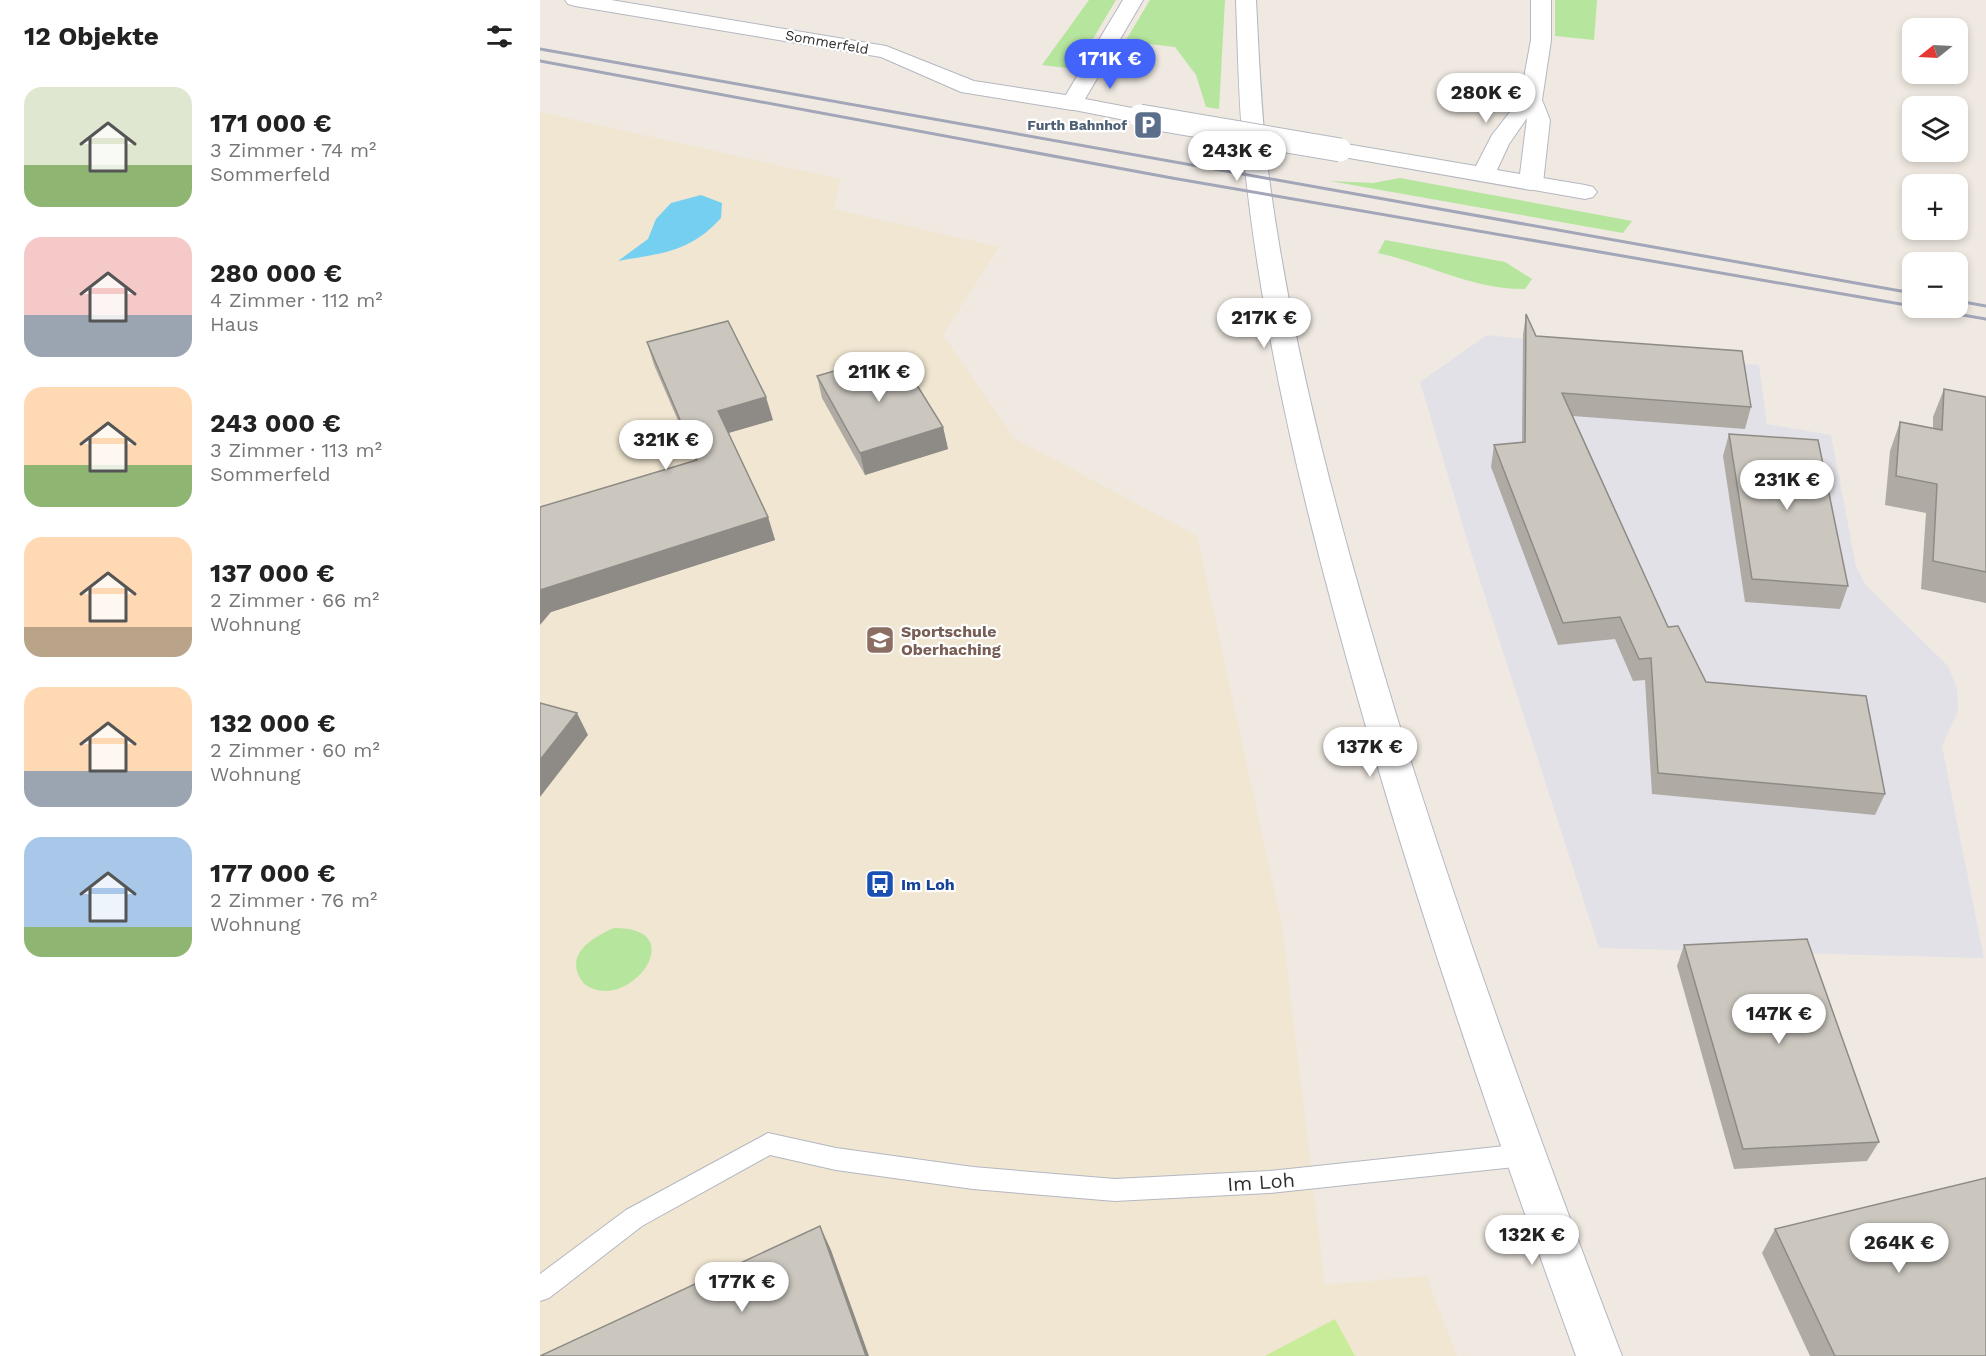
<!DOCTYPE html>
<html lang="de">
<head>
<meta charset="utf-8">
<style>
  body { margin:0; font-family:"Work Sans",sans-serif; background:#f2f2f2; color:#222; height:100vh; display:flex; flex-direction:column; font-size:22px; white-space:nowrap }
  * { box-sizing:border-box; margin:0 }
  p { font-size:20px; color:#767676 }
  .icon { flex:none; width:33px; height:33px; fill:none; stroke:currentColor; stroke-width:2; stroke-linecap:round; stroke-linejoin:round }
  .map { position:relative; flex:1; overflow:hidden }
  .panel { display:flex; flex-direction:column; background:#fff; width:540px }
  .panel>* { flex:none }
  .needle { width:39px; rotate:252deg }
  .buttons { position:absolute; left:1362px; top:18px; display:grid; gap:12px }
  .buttons a { display:grid; place-items:center; width:66px; height:66px; border-radius:12px; background:#fff; box-shadow:0 3px 9px #0003; font-size:30px }
  .price { position:absolute; translate:-50% -51px; padding:0 14px; border-radius:21px; background:#fff; color:#222; font-size:20px; line-height:39px; filter:drop-shadow(0 2px 3px #0008) }
  .price::after { content:''; position:absolute; left:50%; top:36px; width:18px; height:14px; margin-left:-9px; background:inherit; clip-path:polygon(0 0,100% 0,50% 100%) }
  .price.on { background:#4264fb; color:#fff }
  ul { padding:0; list-style:none }
  li { display:flex; align-items:center; gap:18px; height:150px; padding:0 24px }
  li span { display:grid; place-items:center; flex:none; width:168px; height:120px; border-radius:18px; color:#555 }
  li>.icon { margin-inline-start:auto }
  span .icon { width:72px; height:72px; fill:#fffc; stroke-width:1 }
  li b { font-size:26px }
  h2 { display:flex; justify-content:space-between; align-items:center; height:72px; padding:0 24px; font-size:26px }
  main { display:flex; flex:1; min-height:0 }
  .map>svg:first-child { display:block }
</style>
</head>
<body>
<main>
<section class="panel">
<h2>12 Objekte<svg class="icon" aria-label="filters" viewBox="0 0 24 24"><path d="M4 7h16M4 17h16"/><circle cx="9" cy="7" r="2"/><circle cx="15" cy="17" r="2"/></svg></h2>
<ul>
<li><span style="background:linear-gradient(#dfe7d0 65%,#8fb573 0)"><svg class="icon" aria-label="home" viewBox="0 0 24 24"><path d="M3 11l9-7 9 7M6 9v11h12V9"/></svg></span><div><b>171 000 €</b><p>3 Zimmer · 74 m²</p><p>Sommerfeld</p></div></li>
<li><span style="background:linear-gradient(#f6c9c9 65%,#9aa5b1 0)"><svg class="icon" aria-label="home" viewBox="0 0 24 24"><path d="M3 11l9-7 9 7M6 9v11h12V9"/></svg></span><div><b>280 000 €</b><p>4 Zimmer · 112 m²</p><p>Haus</p></div></li>
<li><span style="background:linear-gradient(#ffd9b3 65%,#8fb573 0)"><svg class="icon" aria-label="home" viewBox="0 0 24 24"><path d="M3 11l9-7 9 7M6 9v11h12V9"/></svg></span><div><b>243 000 €</b><p>3 Zimmer · 113 m²</p><p>Sommerfeld</p></div></li>
<li><span style="background:linear-gradient(#ffd9b3 75%,#b9a48a 0)"><svg class="icon" aria-label="home" viewBox="0 0 24 24"><path d="M3 11l9-7 9 7M6 9v11h12V9"/></svg></span><div><b>137 000 €</b><p>2 Zimmer · 66 m²</p><p>Wohnung</p></div></li>
<li><span style="background:linear-gradient(#ffd9b3 70%,#9aa5b1 0)"><svg class="icon" aria-label="home" viewBox="0 0 24 24"><path d="M3 11l9-7 9 7M6 9v11h12V9"/></svg></span><div><b>132 000 €</b><p>2 Zimmer · 60 m²</p><p>Wohnung</p></div></li>
<li><span style="background:linear-gradient(#a9c7e8 75%,#8fb573 0)"><svg class="icon" aria-label="home" viewBox="0 0 24 24"><path d="M3 11l9-7 9 7M6 9v11h12V9"/></svg></span><div><b>177 000 €</b><p>2 Zimmer · 76 m²</p><p>Wohnung</p></div></li>
</ul>
</section>
<div class="map">
<svg width="1446" height="1356" viewBox="0 0 1446 1356">
  <rect width="100%" height="100%" fill="#efe9e1"/>
  <!-- industrial -->
  <polygon fill="#e3e1e8" points="947,335 1219,365 1227,424 1291,435 1316,566 1325,584 1408,666 1417,688 1418,711 1402,746 1444,958 1059,948 932,556 880,382"/>
  <!-- education -->
  <polygon fill="#f0e6d1" points="0,112 300,179 294,209 459,247 403,335 474,438 657,536 742,926 785,1285 886,1276 917,1356 0,1356"/>
  <!-- green -->
  <g fill="#b6e59e">
    <polygon points="549,0 576,0 535,69 502,65"/>
    <polygon points="610,0 685,0 679,109 666,107 656,75 635,47 609,44 583,45"/>
    <polygon points="1015,0 1057,0 1054,40 1015,36"/>
    <polygon points="860,178 1092,221 1083,233 790,181 833,183"/>
    <path d="M845,240L965,262L992,279L985,289C935,290 888,264 838,253Z"/>
    <path d="M74,928C149,927 96,1004 54,989C46,987 41,981 38,974C29,950 56,936 74,928Z"/>
  </g>
  <!-- pitch -->
  <polygon fill="#c9ec9a" points="795,1319 815,1356 725,1356"/>
  <!-- water -->
  <path fill="#75cff0" d="M161,195L182,203L181,218C149,253 122,253 78,261L108,239L116,219L131,203Z"/>
  <g fill="none" stroke-linecap="round" stroke-linejoin="round">
    <!-- lane casing -->
    <g stroke="#b4b7c1" stroke-width="2">
      <polygon id="lane" points="228,1133 296,1148 433,1167 575,1179 729,1171 984,1144 992,1147 996,1155 992,1163 984,1166 729,1193 575,1201 433,1189 296,1170 230,1155 102,1226 9,1298 0,1301 0,1274 86,1210"/>
    </g>
    <!-- street casing -->
    <g stroke="#b4b7c1" stroke-width="2">
      <g id="street">
        <polygon points="25,0 71,0 346,46 434,81 532,96 540,98 543,103 540,108 532,110 421,92 341,57 35,6 28,4"/>
        <polygon points="991,176 1045,185 1053,187 1057,192 1053,197 1045,199 983,188 979,183 983,178"/>
      </g>
    </g>
    <!-- secondary casing -->
    <g stroke="#b4b7c1" stroke-width="2">
      <g id="secondary">
        <polygon points="583,0 603,0 545,99 608,111 611,116 608,121 600,123 524,108 521,103"/>
        <path d="M696,0H716C719,57 721,113 728,170C752,355 802,536 856,714C923,931 1001,1144 1082,1356H1036C959,1144 884,930 822,713C771,535 725,354 705,169C699,113 698,56 696,0Z"/>
        <path d="M991,0H1011V40L1002,100L1010,120L1003,183L999,188L991,190L792,155L789,150L792,145L800,143L936,166L952,135L980,99L991,40ZM987,118L980,174L957,170L969,144Z"/>
      </g>
    </g>
    <!-- lane -->
    <use href="#lane" fill="#fff" fill-rule="evenodd"/>
    <!-- street -->
    <use href="#street" fill="#fff" fill-rule="evenodd"/>
    <!-- secondary -->
    <use href="#secondary" fill="#fff" fill-rule="evenodd"/>
    <!-- rail -->
    <g stroke="#a3a6b8" stroke-width="3">
      <polyline points="0,49 1372,293"/>
      <polyline points="0,61 632,178 1372,306"/>
      <polyline points="1418,301 1446,306"/>
      <polyline points="1381,308 1446,319"/>
    </g>
    <!-- secondary-bridge casing -->
    <g stroke="#b4b7c1" stroke-width="25" stroke-linecap="butt">
      <polyline id="secondary-bridge" points="600,116 800,150"/>
    </g>
    <!-- secondary-bridge -->
    <use href="#secondary-bridge" stroke="#fff" stroke-width="23"/>
  </g>
  <!-- wall -->
  <g fill="#afaba4">
    <polygon points="986,314 996,336 1211,407 1205,429 1033,416 1128,627 1166,682 1345,794 1335,815 1112,794 1105,680 1093,681 1075,639 1018,645 951,467 954,445 982,442 983,335"/>
    <polygon points="107,342 233,420 188,433 228,517 235,540 11,612 0,507 155,460 114,365"/>
    <polygon points="277,376 403,427 408,449 325,475 282,398"/>
    <polygon points="1404,389 1446,397 1446,603 1381,589 1386,513 1345,505 1350,451 1360,422 1393,428 1393,417"/>
    <polygon points="1189,434 1308,586 1300,609 1205,602 1183,456"/>
    <polygon points="1144,945 1339,1142 1327,1161 1194,1169 1137,966"/>
    <polygon points="1235,1229 1446,1356 1270,1356 1222,1253"/>
  </g>
  <!-- shaded-wall -->
  <g fill="#8e8b86">
    <polygon points="226,397 233,420 185,434 178,411"/>
    <polygon points="403,427 408,449 325,475 320,453"/>
    <polygon points="228,517 235,540 11,612 0,625 0,590 1,589"/>
    <polygon points="37,713 48,735 0,797 0,760"/>
    <polygon points="280,1226 291,1250 329,1356 326,1356"/>
  </g>
  <!-- building -->
  <g fill="#cbc7bf" stroke="#8e8b86" stroke-width="1.5">
    <polygon points="986,314 996,336 1202,351 1211,407 1022,393 1128,627 1138,626 1166,682 1326,696 1345,794 1118,773 1111,658 1099,659 1080,617 1023,623 954,445 985,442"/>
    <polygon points="188,321 226,397 178,411 228,517 0,590 0,507 157,460 107,342"/>
    <polygon points="357,353 403,427 320,453 277,376"/>
    <polygon points="1404,389 1446,397 1446,572 1393,561 1397,484 1356,476 1360,422 1402,430"/>
    <polygon points="1189,434 1278,440 1308,586 1212,579"/>
    <polygon points="0,703 37,713 0,760"/>
    <polygon points="1267,939 1339,1142 1203,1149 1144,945"/>
    <polygon points="1446,1178 1446,1356 1295,1356 1235,1229"/>
    <polygon points="280,1226 326,1356 0,1356"/>
  </g>
  <!-- icons -->
  <defs>
    <g id="parking-square" transform="scale(1.5)"><rect x="-9" y="-9" width="18" height="18" rx="4" fill="#5c6f8a" stroke="#fff"/><path d="M-3.5-5.5H1a3.5 3.5 0 0 1 0 7H-1V5.5H-3.5ZM-1-3.4V-.6H.8a1.4 1.4 0 0 0 0-2.8Z" fill="#fff"/></g>
    <g id="school-square" transform="scale(1.5)"><rect x="-9" y="-9" width="18" height="18" rx="4" fill="#8d6e63" stroke="#fff"/><path d="M0-5L7-2L0 1L-7-2ZM-4 1L0 2.5L4 1V4Q0 6-4 4Z" fill="#fff"/></g>
    <g id="bus-square" transform="scale(1.5)"><rect x="-9" y="-9" width="18" height="18" rx="4" fill="#1a4fb4" stroke="#fff"/><path d="M-5-6H5V4H4V6H2V4H-2V6H-4V4H-5ZM-3.5-4V0h7V-4ZM-3.5 1.2v1.5H-2V1.2ZM2 1.2v1.5H3.5V1.2Z" fill="#fff"/></g>
  </defs>
  <g fill-rule="evenodd">
    <use href="#parking-square" x="608" y="125"/>
    <use href="#school-square" x="340" y="640"/>
    <use href="#bus-square" x="340" y="884"/>
  </g>
  <g text-anchor="middle" dominant-baseline="central" stroke-width="4.5" stroke-linejoin="round" paint-order="stroke">
    <!-- far-street labels -->
    <g font-size="14" fill="#2e2e2e" stroke="#fff">
      <text transform="translate(287 42) rotate(10)">Sommerfeld</text>
    </g>
    <!-- far-service labels -->
    <g font-size="14" font-weight="bold" fill="#4e5e75" stroke="#fff" text-anchor="end">
      <text x="587" y="125">Furth Bahnhof</text>
    </g>
    <!-- education labels -->
    <g font-size="16" font-weight="bold" fill="#785e54" stroke="#fff" text-anchor="start">
      <text x="361" y="631">Sportschule<tspan x="361" dy="18">Oberhaching</tspan></text>
    </g>
    <!-- transit labels -->
    <g font-size="16" font-weight="bold" fill="#164399" stroke="#fff" text-anchor="start">
      <text x="361" y="884">Im Loh</text>
    </g>
    <!-- near-street labels -->
    <g font-size="20" fill="#2e2e2e" stroke="#fff">
      <text transform="translate(721 1182) rotate(-4)">Im Loh</text>
    </g>
  </g>
</svg>
<div class="buttons">
<a><svg class="needle" viewBox="-14 -14 28 28"><path d="M0-13l5 13h-10z" fill="#e53935"/><path d="M0 13l5-13h-10z" fill="#767676"/></svg></a>
<a><svg class="icon" aria-label="layers" viewBox="0 0 24 24"><path d="M12 4l9 5-9 5-9-5zM3 14l9 5 9-5"/></svg></a>
<a>+</a>
<a>−</a>
</div>
<b class="price on" style="left:570px;top:90px">171K €</b>
<b class="price" style="left:946px;top:124px">280K €</b>
<b class="price" style="left:697px;top:182px">243K €</b>
<b class="price" style="left:724px;top:349px">217K €</b>
<b class="price" style="left:339px;top:403px">211K €</b>
<b class="price" style="left:126px;top:471px">321K €</b>
<b class="price" style="left:1247px;top:511px">231K €</b>
<b class="price" style="left:830px;top:778px">137K €</b>
<b class="price" style="left:1239px;top:1045px">147K €</b>
<b class="price" style="left:992px;top:1266px">132K €</b>
<b class="price" style="left:1359px;top:1274px">264K €</b>
<b class="price" style="left:202px;top:1313px">177K €</b>
</div>
</main>
</body>
</html>
